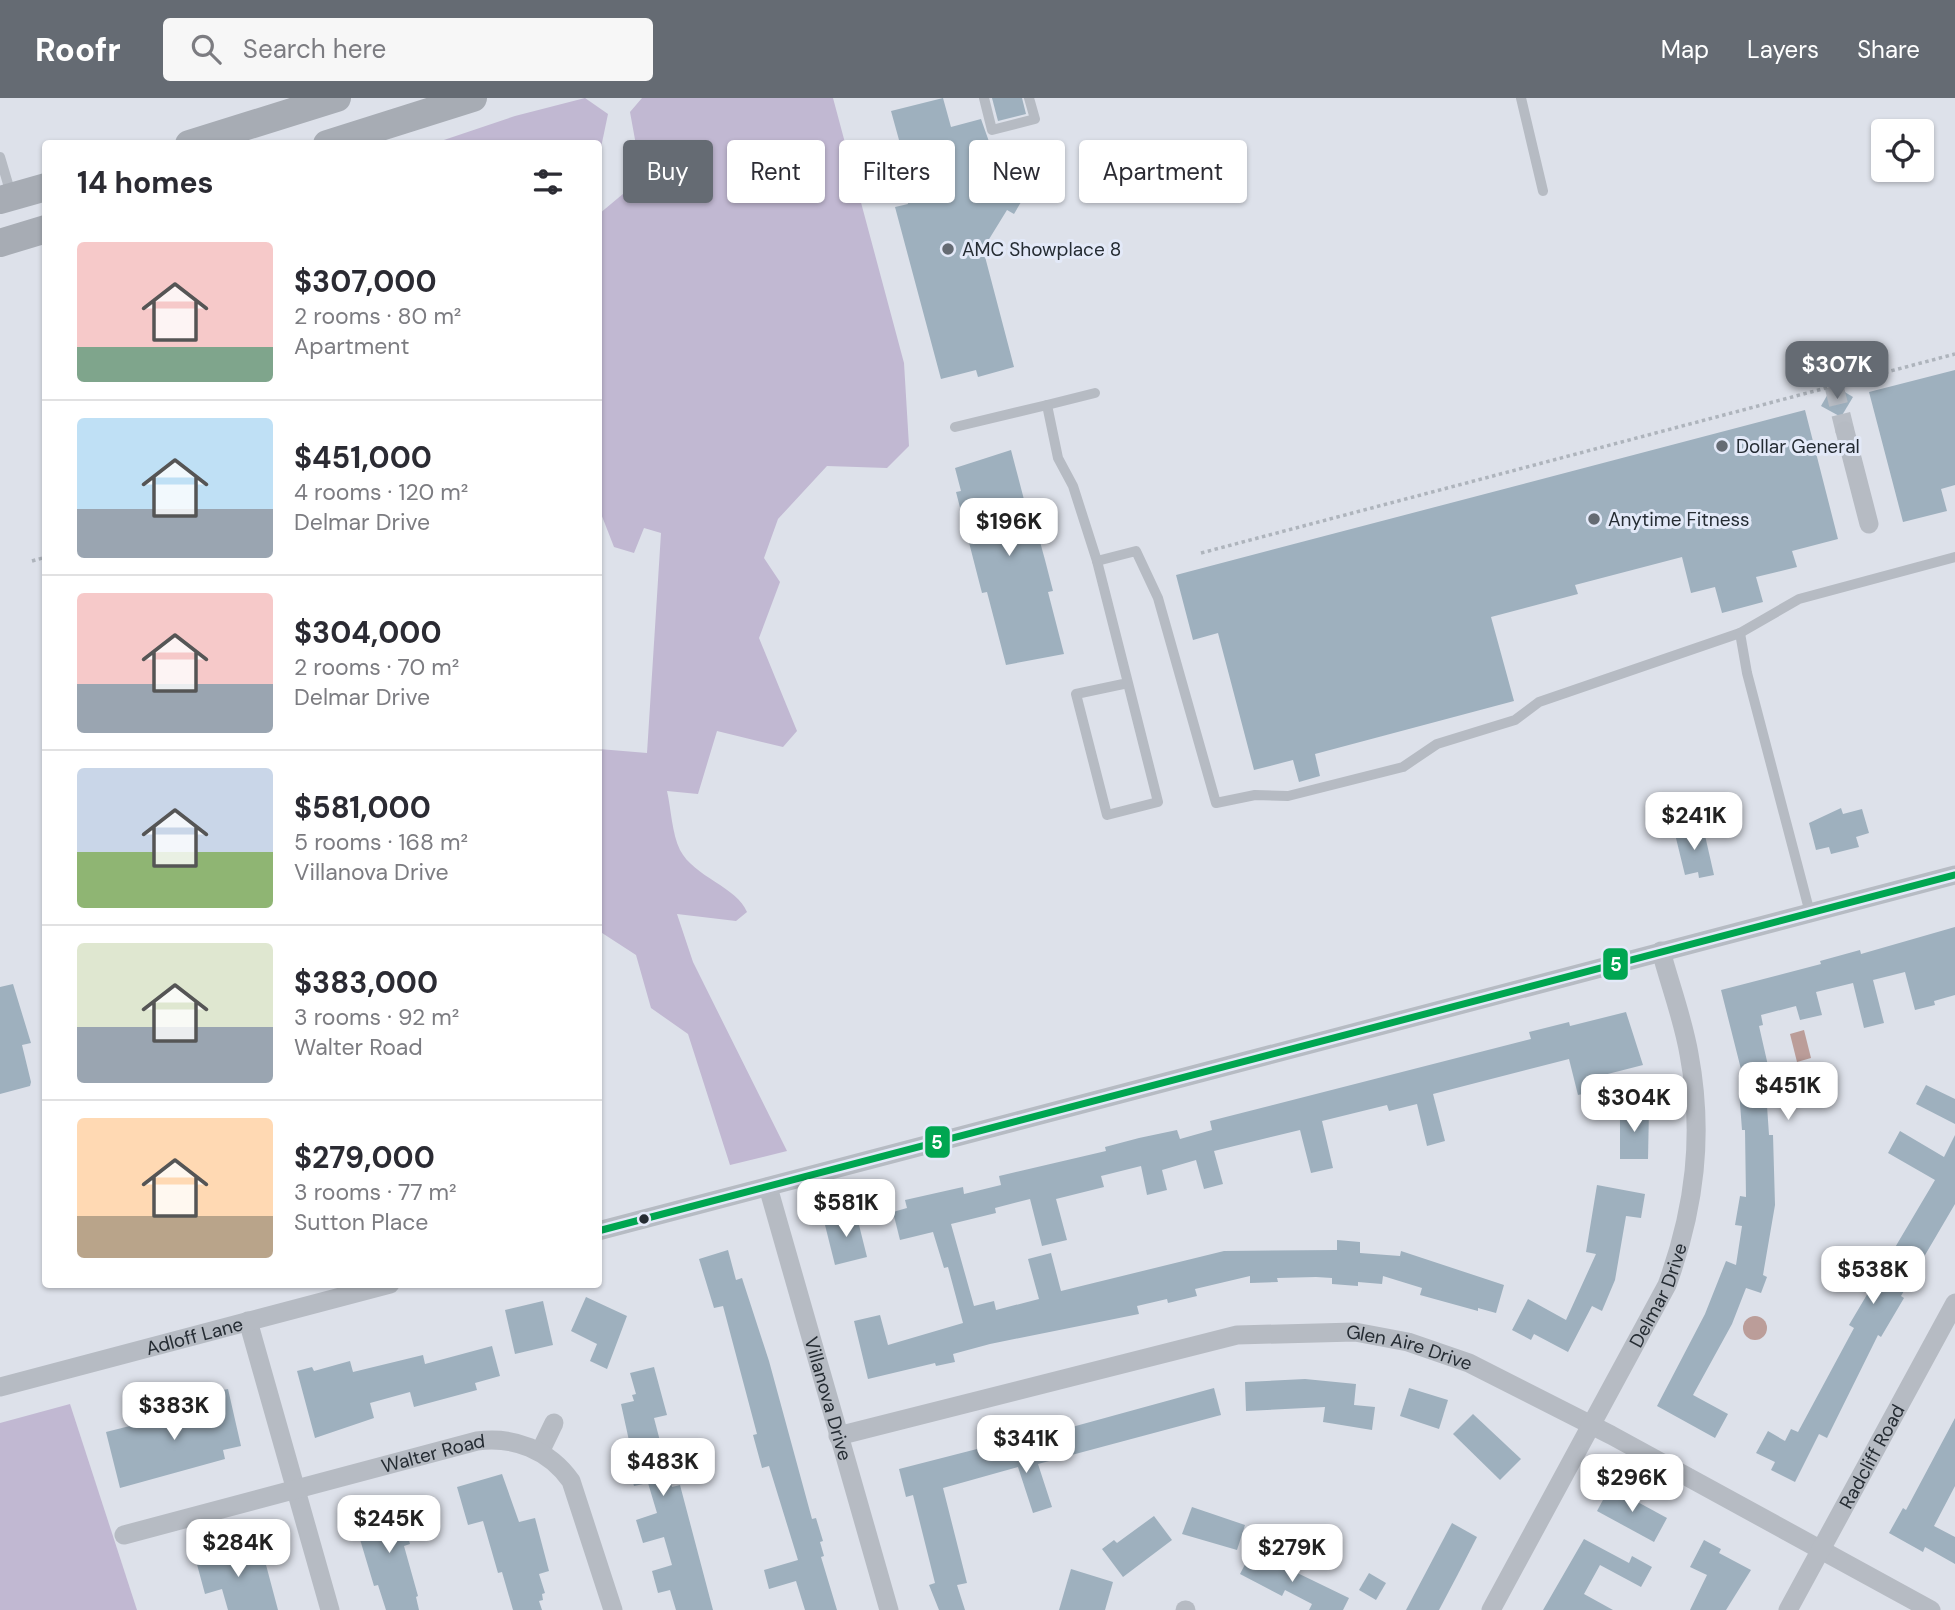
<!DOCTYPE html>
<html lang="en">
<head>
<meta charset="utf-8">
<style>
  body { margin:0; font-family:"DM Sans",sans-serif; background:#f7f7f7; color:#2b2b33; height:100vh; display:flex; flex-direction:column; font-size:26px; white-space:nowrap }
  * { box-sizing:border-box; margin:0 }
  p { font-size:23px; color:#7c7c81 }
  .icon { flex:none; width:38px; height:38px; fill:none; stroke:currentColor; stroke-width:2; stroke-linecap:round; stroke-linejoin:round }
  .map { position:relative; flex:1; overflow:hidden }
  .drawer { position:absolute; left:42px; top:42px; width:560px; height:1148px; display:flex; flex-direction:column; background:#fff; border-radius:7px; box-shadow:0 2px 5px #0004 }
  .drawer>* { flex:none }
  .top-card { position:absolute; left:623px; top:42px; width:665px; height:63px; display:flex; gap:14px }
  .controls { position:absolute; left:1871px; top:21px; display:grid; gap:14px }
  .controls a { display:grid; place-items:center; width:63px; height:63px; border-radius:7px; background:#fff; box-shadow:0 2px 5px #0004; font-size:35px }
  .price { position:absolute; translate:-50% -60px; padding:0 16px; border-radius:14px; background:#fff; color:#222; font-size:23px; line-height:46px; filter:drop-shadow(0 2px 4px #0008) }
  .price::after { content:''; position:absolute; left:50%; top:42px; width:21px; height:16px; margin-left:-10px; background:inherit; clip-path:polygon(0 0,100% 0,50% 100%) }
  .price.on { background:#656b73; color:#fff }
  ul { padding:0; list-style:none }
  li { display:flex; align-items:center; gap:21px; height:175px; padding:0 35px }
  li+li { border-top:2px solid #e1e1e2 }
  li span { display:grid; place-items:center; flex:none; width:196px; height:140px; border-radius:7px; color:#555 }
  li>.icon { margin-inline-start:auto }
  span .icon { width:84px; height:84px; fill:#fffc; stroke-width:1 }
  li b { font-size:30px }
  h2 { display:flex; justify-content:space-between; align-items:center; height:84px; padding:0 35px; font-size:30px }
  .pill { padding:0 24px; border-radius:7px; background:#fff; box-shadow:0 2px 5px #0004; font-size:24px; line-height:63px }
  .pill.on { background:#656b73; color:#fff }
  header { display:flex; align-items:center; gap:42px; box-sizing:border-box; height:98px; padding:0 35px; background:#656b73; color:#fff }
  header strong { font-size:33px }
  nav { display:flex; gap:38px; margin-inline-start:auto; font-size:24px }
  .search { width:490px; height:63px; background:#f7f7f7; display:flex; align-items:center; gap:18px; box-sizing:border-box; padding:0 24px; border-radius:7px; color:#7c7c81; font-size:26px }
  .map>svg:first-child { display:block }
</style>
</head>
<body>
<header>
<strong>Roofr</strong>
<div class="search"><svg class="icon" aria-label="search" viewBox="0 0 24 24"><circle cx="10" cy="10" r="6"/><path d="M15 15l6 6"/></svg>Search here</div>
<nav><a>Map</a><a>Layers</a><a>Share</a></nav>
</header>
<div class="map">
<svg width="1955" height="1512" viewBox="0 0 1955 1512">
  <rect width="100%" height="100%" fill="#dde1ea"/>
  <!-- green -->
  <g fill="#c1b8d2">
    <polygon points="585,0 608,16 599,59 598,46 435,45 515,18"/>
    <path d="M642,0H833L904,265L909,348L887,370L827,368L778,421L764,460L780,484L759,540L797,633L783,649L717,633L698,696L667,693C671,710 672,736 680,752C694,779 737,789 747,814L736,823L677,816L693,864L787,1053L730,1067L688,936L651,910L636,857L599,833V651L647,655L661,435L644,430L634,455L614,449L598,408L599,116L642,80L630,14Z"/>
    <polygon points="70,1306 137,1512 0,1512 0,1325"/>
  </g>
  <!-- water -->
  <g fill="#bb9d99">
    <polygon points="1804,932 1811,960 1797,964 1790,936"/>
    <circle cx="1755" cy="1230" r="12"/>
  </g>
  <!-- building -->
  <g fill="#9eb0be">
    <polygon points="943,0 951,29 981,21 998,69 1020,82 1024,99 1014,116 1007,112 983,151 1014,269 978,279 976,272 941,281 895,109 908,106 892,45 899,42 891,13"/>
    <polygon points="992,0 1022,0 1026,16 998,23"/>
    <polygon points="1955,272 1955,387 1941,391 1947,413 1903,424 1869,294"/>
    <polygon points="1833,287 1853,299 1841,319 1821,308"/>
    <polygon points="1805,312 1838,441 1792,453 1797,469 1756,479 1763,504 1722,515 1715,489 1691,495 1682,459 1575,487 1578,496 1491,519 1514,603 1315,656 1320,678 1299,684 1293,662 1254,672 1218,535 1193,542 1176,477"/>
    <polygon points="1011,352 1027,413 1031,411 1045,462 1053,493 1048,494 1064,556 1006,567 987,494 982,495 956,394 961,393 955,370"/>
    <polygon points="1678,705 1683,724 1656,730 1651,711"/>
    <polygon points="1841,710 1843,716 1862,711 1869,735 1856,739 1859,749 1831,756 1829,749 1816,752 1809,725"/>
    <polygon points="1692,727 1694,735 1704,733 1714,777 1699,780 1698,774 1685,777 1674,732"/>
    <polygon points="1955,829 1955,897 1934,903 1935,907 1915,912 1905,874 1873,882 1884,925 1864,930 1853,885 1816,894 1822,917 1800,922 1796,908 1761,917 1763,927 1759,928 1769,972 1821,969 1822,990 1766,993 1769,1037 1773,1037 1775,1107 1763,1177 1767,1179 1761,1195 1746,1190 1732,1226 1693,1297 1728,1316 1715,1340 1657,1308 1705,1216 1726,1163 1736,1167 1742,1128 1735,1127 1740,1098 1746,1099 1745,1032 1742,1032 1739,992 1746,991 1721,892 1821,866 1820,863 1860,852 1861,856"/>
    <polygon points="13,886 31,945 22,947 31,984 30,988 0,996 0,889"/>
    <polygon points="1626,914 1643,967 1592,980 1596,993 1578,997 1569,961 1433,996 1445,1043 1427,1048 1417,1006 1389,1013 1387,1007 1322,1023 1333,1070 1311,1075 1300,1032 1214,1053 1223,1086 1204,1091 1196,1062 1162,1072 1167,1092 1147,1097 1141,1068 1101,1078 1104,1089 1056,1101 1067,1142 1042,1148 1030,1101 995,1110 996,1115 951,1126 974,1208 994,1203 996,1212 1039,1201 1028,1161 1051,1155 1061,1193 1224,1153 1337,1152 1337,1142 1360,1144 1360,1155 1400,1158 1401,1153 1504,1187 1496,1215 1478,1210 1478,1213 1420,1197 1422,1190 1383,1178 1382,1186 1358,1184 1358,1188 1332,1186 1332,1180 1316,1179 1277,1180 1278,1184 1250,1185 1250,1178 1195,1191 1197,1198 1168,1205 1167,1201 1137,1208 1139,1216 990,1246 953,1256 955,1264 936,1268 935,1265 868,1281 854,1223 880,1217 888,1247 963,1225 948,1169 944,1170 933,1134 900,1142 893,1114 907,1110 905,1102 963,1089 964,1096 1001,1087 999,1078 1106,1053 1105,1049 1139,1040 1177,1032 1180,1041 1212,1032 1210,1023 1531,941 1529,934 1569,924 1570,928"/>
    <polygon points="1926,987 1955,1001 1955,1026 1916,1006"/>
    <polygon points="1620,1011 1649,1011 1648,1061 1620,1061"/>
    <polygon points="1900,1033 1944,1059 1955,1037 1955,1106 1901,1198 1904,1200 1881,1239 1878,1237 1827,1340 1819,1336 1795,1384 1771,1372 1775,1364 1756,1355 1768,1333 1785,1343 1791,1331 1798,1334 1854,1230 1849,1227 1935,1082 1888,1055"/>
    <polygon points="1597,1087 1645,1096 1641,1120 1626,1118 1615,1182 1602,1213 1592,1208 1568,1254 1534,1236 1531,1242 1512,1232 1528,1201 1566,1222 1596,1156 1586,1154"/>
    <polygon points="856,1115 867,1159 835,1167 824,1123"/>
    <polygon points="728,1152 736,1182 742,1180 769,1263 812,1421 816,1420 823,1443 820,1444 824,1458 821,1459 837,1512 805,1512 796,1483 769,1491 764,1472 798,1462 769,1368 762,1370 753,1337 757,1336 723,1208 714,1210 699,1161"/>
    <polygon points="586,1199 627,1218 607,1271 590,1263 597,1246 571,1233"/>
    <polygon points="543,1203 553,1247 515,1256 505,1212"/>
    <polygon points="492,1248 500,1278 475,1285 477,1292 414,1309 410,1294 370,1305 374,1320 315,1340 297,1273 312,1269 314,1273 350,1263 353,1274 423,1257 425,1266"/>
    <polygon points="654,1269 667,1317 654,1320 672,1389 680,1387 713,1512 676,1512 670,1492 658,1495 652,1473 672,1467 664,1439 643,1445 636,1422 657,1415 648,1385 634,1388 627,1363 633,1361 621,1306 634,1303 632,1297 636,1296 630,1275"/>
    <polygon points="1305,1281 1356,1286 1354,1307 1375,1309 1372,1332 1323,1324 1325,1309 1246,1313 1245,1284"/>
    <polygon points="1214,1290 1221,1317 1038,1366 1052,1409 1033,1415 1018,1369 943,1390 967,1485 957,1487 965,1512 939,1512 929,1487 935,1485 913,1397 906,1399 899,1371 1020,1340 1021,1343"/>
    <polygon points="1409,1290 1448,1302 1439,1331 1400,1318"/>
    <polygon points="228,1291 241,1348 223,1352 225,1361 120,1390 106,1334 217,1306 214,1294"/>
    <polygon points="1473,1316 1521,1361 1500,1382 1453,1336"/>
    <polygon points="1955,1320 1955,1388 1934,1428 1955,1439 1955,1466 1925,1449 1923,1454 1889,1435 1903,1410 1906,1412"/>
    <polygon points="502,1376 519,1424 535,1420 549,1473 539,1476 545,1495 542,1496 543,1502 539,1503 542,1512 513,1512 502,1474 498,1475 483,1423 468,1427 457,1389"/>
    <polygon points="1610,1389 1667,1420 1654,1444 1597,1413"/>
    <polygon points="397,1400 410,1446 404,1448 418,1498 416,1499 419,1512 386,1512 378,1487 374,1488 359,1438 366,1435 362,1410"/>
    <polygon points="1192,1409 1245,1427 1237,1452 1182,1436"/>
    <polygon points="1154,1418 1172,1442 1123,1479 1102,1451 1114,1442 1117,1445"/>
    <polygon points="1452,1425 1477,1439 1458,1476 1439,1512 1406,1512"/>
    <polygon points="1584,1441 1629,1465 1632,1458 1652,1469 1641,1489 1600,1467 1584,1496 1613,1512 1543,1512"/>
    <polygon points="1704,1442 1721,1451 1719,1455 1751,1472 1726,1512 1690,1512 1707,1477 1690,1469"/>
    <polygon points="261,1448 278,1512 228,1512 222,1491 205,1496 195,1459 228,1450 230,1457"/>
    <polygon points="1252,1453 1349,1500 1343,1512 1309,1512 1312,1506 1285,1492 1282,1498 1240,1476"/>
    <polygon points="1071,1471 1113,1484 1105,1512 1059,1512"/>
    <polygon points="1369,1475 1386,1485 1376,1502 1359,1492"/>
  </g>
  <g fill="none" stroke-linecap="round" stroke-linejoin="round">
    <!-- street-tunnel -->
    <polyline stroke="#b8bdc5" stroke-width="19" stroke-dasharray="19 10" stroke-linecap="butt" points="1834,288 1845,333"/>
    <!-- path -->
    <g stroke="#aeb4bc" stroke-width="3.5" stroke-dasharray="3.5 3.5" stroke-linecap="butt">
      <polyline points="1022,91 1033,88 1049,102"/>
      <polyline points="1201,455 1955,256"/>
      <polyline points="32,463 46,459"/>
    </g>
    <!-- lane -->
    <g stroke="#b6bbc3" stroke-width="10">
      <polyline points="984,0 992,32 1035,21 1029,0"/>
      <polyline points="1521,0 1543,93"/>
      <polyline points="0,59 11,96"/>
      <polyline points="1047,307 1095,295"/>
      <polyline points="955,329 1047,307 1058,360 1073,388 1097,463 1136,453 1158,500 1216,705 1255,697 1288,698 1403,669 1437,646 1515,622 1539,604 1740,535 1799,501 1955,459"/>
      <polyline points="1097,463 1128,585 1076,596 1107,717 1158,704 1128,585"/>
      <polyline points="1740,535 1747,575 1810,815"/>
    </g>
    <!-- street -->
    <g stroke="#b6bbc3" stroke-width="19">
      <polyline points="1845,333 1869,426"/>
      <path id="s1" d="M768,1089L889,1512"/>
      <polyline points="598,1133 1955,777"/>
      <polyline points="248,1223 330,1512"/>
      <path id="s2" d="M0,1289L390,1186"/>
      <path id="s3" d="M838,1338L1237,1237L1355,1234L1408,1244L1469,1265L1611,1337L1931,1512"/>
      <polyline points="540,1354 554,1325"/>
      <path id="s4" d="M124,1437L477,1343C514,1338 549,1352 571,1383L613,1512"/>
      <polyline points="1185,1512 1186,1512"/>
      <path id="s5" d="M1491,1512L1667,1187C1695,1110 1704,1036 1689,956C1683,921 1670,887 1661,853"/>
      <path id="s6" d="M1788,1512L1955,1205"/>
    </g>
    <!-- secondary -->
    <g stroke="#a7acb4" stroke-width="28">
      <polyline points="189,46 337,0"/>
      <polyline points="327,46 473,0"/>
      <polyline points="0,102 46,89"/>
      <polyline points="0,145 46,131"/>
    </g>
    <!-- bus-1 casing -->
    <g stroke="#e3e9f8" stroke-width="12">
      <polyline id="bus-1" points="598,1133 1955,777"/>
    </g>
    <!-- bus-1 -->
    <use href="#bus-1" stroke="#00a651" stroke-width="7"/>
  </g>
  <!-- markers -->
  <g fill="#656b73" stroke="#e3e9f8" stroke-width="2.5">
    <circle cx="948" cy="151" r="7"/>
    <circle cx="1722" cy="348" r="7"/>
    <circle cx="1594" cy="421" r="7"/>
  </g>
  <circle fill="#252c33" stroke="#e3e9f8" stroke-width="2.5" cx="644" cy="1121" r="6"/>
  <g text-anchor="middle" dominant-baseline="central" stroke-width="6" stroke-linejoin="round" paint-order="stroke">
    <!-- poi labels -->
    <g font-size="19" fill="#252c33" stroke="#e3e9f8" text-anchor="start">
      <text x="962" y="151">AMC Showplace 8</text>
      <text x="1736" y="348">Dollar General</text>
      <text x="1608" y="421">Anytime Fitness</text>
    </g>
    <!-- street labels -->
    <g font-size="19" fill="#252c33" stroke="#e3e9f8">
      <text stroke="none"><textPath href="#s5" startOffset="357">Delmar Drive</textPath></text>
      <text stroke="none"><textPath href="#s2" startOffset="201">Adloff Lane</textPath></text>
      <text stroke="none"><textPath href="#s3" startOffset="586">Glen Aire Drive</textPath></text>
      <text stroke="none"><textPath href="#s1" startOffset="220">Villanova Drive</textPath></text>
      <text stroke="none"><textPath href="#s4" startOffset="320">Walter Road</textPath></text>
      <text stroke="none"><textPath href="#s6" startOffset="175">Radcliff Road</textPath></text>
    </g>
  </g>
  <g stroke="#e3e9f8" stroke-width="2.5">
    <rect x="1602" y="849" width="27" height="34" rx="7" fill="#00a651"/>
    <rect x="924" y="1027" width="27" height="34" rx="7" fill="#00a651"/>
  </g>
  <g font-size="19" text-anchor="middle" font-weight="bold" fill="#fff">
    <text x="1616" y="873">5</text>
    <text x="937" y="1051">5</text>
  </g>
</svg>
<div class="controls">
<a><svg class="icon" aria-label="locate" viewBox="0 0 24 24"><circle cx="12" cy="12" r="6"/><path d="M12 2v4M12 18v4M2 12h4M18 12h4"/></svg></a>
</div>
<b class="price on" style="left:1837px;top:303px">$307K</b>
<b class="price" style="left:1009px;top:460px">$196K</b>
<b class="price" style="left:1694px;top:754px">$241K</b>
<b class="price" style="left:1788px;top:1024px">$451K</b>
<b class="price" style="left:1634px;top:1036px">$304K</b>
<b class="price" style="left:846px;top:1141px">$581K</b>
<b class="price" style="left:1873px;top:1208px">$538K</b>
<b class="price" style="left:174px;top:1344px">$383K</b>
<b class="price" style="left:1026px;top:1377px">$341K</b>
<b class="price" style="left:663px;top:1400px">$483K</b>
<b class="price" style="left:1632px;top:1416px">$296K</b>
<b class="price" style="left:389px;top:1457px">$245K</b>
<b class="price" style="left:238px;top:1481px">$284K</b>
<b class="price" style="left:1292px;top:1486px">$279K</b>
<div class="top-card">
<a class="pill on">Buy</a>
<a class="pill">Rent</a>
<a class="pill">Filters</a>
<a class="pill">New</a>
<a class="pill">Apartment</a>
</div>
<section class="drawer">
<h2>14 homes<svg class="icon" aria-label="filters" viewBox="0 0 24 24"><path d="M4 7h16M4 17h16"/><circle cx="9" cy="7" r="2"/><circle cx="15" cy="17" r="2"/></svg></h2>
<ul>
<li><span style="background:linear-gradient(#f6c9c9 75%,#7fa58c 0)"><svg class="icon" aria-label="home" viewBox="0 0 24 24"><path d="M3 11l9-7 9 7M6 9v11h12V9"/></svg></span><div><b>$307,000</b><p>2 rooms · 80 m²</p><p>Apartment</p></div></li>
<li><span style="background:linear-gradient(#bfe0f5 65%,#9aa5b1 0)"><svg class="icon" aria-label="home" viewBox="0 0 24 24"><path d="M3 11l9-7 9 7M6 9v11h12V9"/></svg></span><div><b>$451,000</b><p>4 rooms · 120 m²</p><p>Delmar Drive</p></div></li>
<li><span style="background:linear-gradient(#f6c9c9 65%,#9aa5b1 0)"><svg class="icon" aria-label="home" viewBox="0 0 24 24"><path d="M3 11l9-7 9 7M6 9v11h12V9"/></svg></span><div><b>$304,000</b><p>2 rooms · 70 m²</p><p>Delmar Drive</p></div></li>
<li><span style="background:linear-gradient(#c9d6e8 60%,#8fb573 0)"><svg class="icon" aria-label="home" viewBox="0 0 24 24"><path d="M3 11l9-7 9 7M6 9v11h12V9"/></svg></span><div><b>$581,000</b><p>5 rooms · 168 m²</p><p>Villanova Drive</p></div></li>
<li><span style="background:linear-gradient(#dfe7d0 60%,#9aa5b1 0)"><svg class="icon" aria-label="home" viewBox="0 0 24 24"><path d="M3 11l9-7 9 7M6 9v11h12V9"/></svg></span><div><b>$383,000</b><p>3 rooms · 92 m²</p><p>Walter Road</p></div></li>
<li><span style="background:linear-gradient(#ffd9b3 70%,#b9a48a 0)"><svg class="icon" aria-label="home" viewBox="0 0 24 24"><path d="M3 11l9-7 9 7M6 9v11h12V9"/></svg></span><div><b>$279,000</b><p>3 rooms · 77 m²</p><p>Sutton Place</p></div></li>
</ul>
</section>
</div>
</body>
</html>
